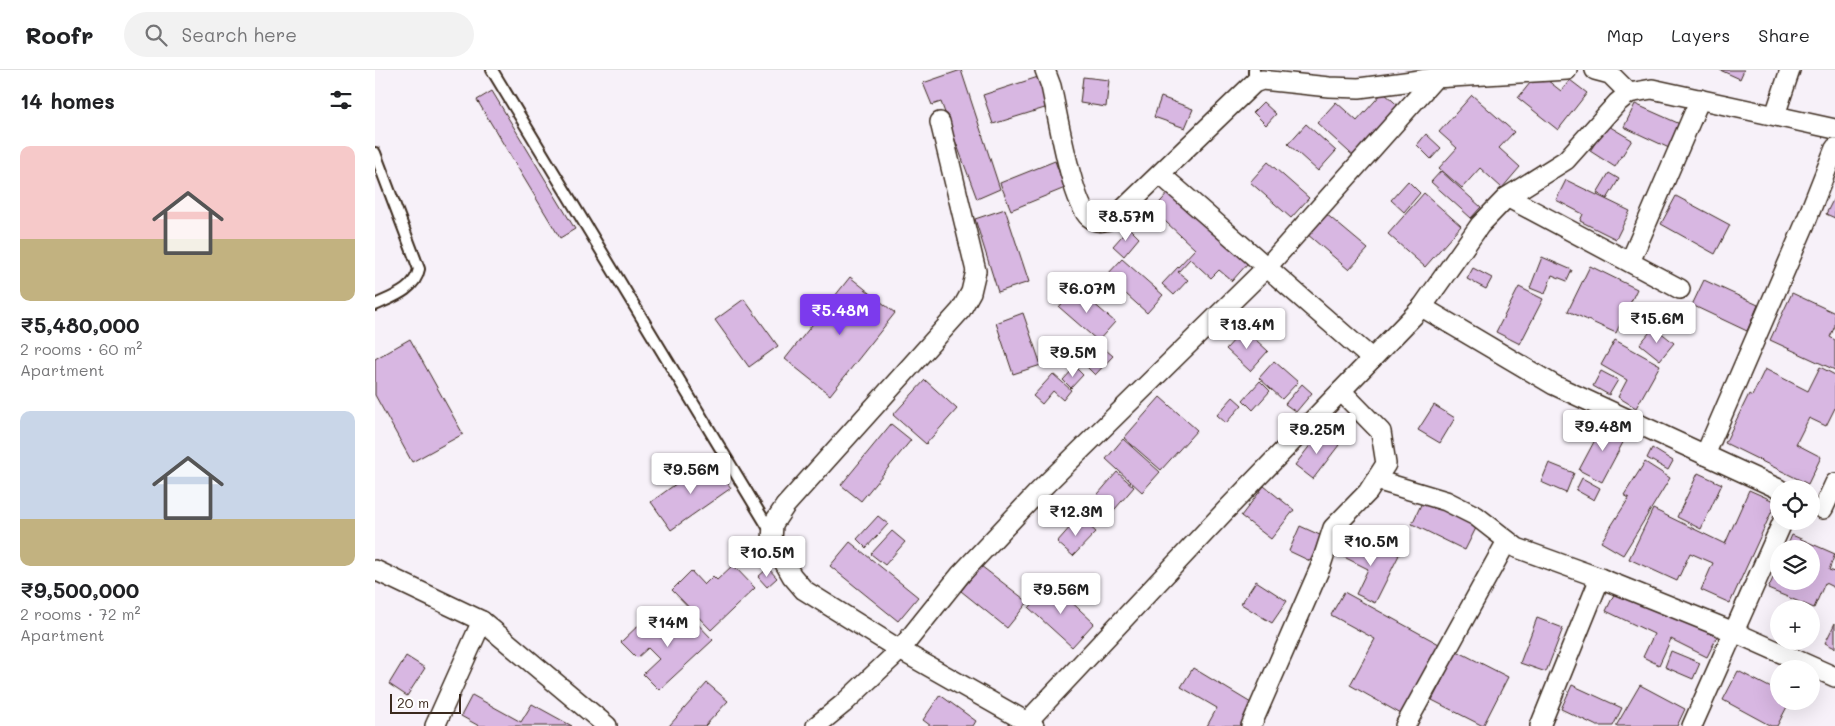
<!DOCTYPE html>
<html lang="en">
<head>
<meta charset="utf-8">
<style>
  body { margin:0; font-family:Mali,sans-serif; background:#f2f2f2; color:#202124; height:100vh; display:flex; flex-direction:column; font-size:19px; white-space:nowrap }
  * { box-sizing:border-box; margin:0 }
  p { font-size:16px; color:#757577 }
  .icon { flex:none; width:28px; height:28px; fill:none; stroke:currentColor; stroke-width:2; stroke-linecap:round; stroke-linejoin:round }
  .map { position:relative; flex:1; overflow:hidden }
  .sheet { display:flex; flex-direction:column; background:#fff; width:375px }
  .sheet>* { flex:none }
  .buttons { position:absolute; left:1395px; top:410px; display:grid; gap:10px }
  .buttons a { display:grid; place-items:center; width:50px; height:50px; border-radius:50%; background:#fff; box-shadow:0 5px 20px #0002; font-size:25px }
  .scale { position:absolute; left:15px; bottom:12px; width:71px; box-sizing:border-box; padding-left:5px; border:2px solid #3b2a1e; border-top:0; font-size:14px; line-height:18px; white-space:nowrap; color:#3b2a1e; -webkit-text-stroke:4px #fff; paint-order:stroke }
  .price { position:absolute; translate:-50% -42px; padding:0 11px; border-radius:5px; background:#fff; color:#222; font-size:16px; line-height:32px; filter:drop-shadow(0 1px 2px #0008) }
  .price::after { content:''; position:absolute; left:50%; top:30px; width:15px; height:11px; margin-left:-8px; background:inherit; clip-path:polygon(0 0,100% 0,50% 100%) }
  .price.selected { background:#7c3aed; color:#fff }
  ul { padding:0; list-style:none }
  li { display:grid; align-content:center; gap:10px; height:265px; padding:0 20px }
  li span { display:grid; place-items:center; height:155px; border-radius:10px; color:#555 }
  li>.icon { margin-inline-start:auto }
  span .icon { width:90px; height:90px; fill:#fffc; stroke-width:1 }
  li b { font-size:21px }
  h2 { display:flex; justify-content:space-between; align-items:center; height:60px; padding:0 20px; font-size:21px }
  header { display:flex; align-items:center; gap:30px; box-sizing:border-box; height:70px; padding:0 25px; background:#fff; border-bottom:1px solid #e0e0e0 }
  header strong { font-size:24px }
  nav { display:flex; gap:28px; margin-inline-start:auto; font-size:18px }
  .search { width:350px; height:45px; background:#f2f2f2; display:flex; align-items:center; gap:12px; box-sizing:border-box; padding:0 18px; border-radius:28px; color:#757577; font-size:19px }
  main { display:flex; flex:1; min-height:0 }
  .map>svg:first-child { display:block }
</style>
</head>
<body>
<header>
<strong>Roofr</strong>
<div class="search"><svg class="icon" aria-label="search" viewBox="0 0 24 24"><circle cx="10" cy="10" r="6"/><path d="M15 15l6 6"/></svg>Search here</div>
<nav><a>Map</a><a>Layers</a><a>Share</a></nav>
</header>
<main>
<section class="sheet">
<h2>14 homes<svg class="icon" aria-label="filters" viewBox="0 0 24 24"><path d="M4 7h16M4 17h16"/><circle cx="9" cy="7" r="2"/><circle cx="15" cy="17" r="2"/></svg></h2>
<ul>
<li><span style="background:linear-gradient(#f6c9c9 60%,#c2b280 0)"><svg class="icon" aria-label="home" viewBox="0 0 24 24"><path d="M3 11l9-7 9 7M6 9v11h12V9"/></svg></span><div><b>₹5,480,000</b><p>2 rooms · 60 m²</p><p>Apartment</p></div></li>
<li><span style="background:linear-gradient(#c9d6e8 70%,#c2b280 0)"><svg class="icon" aria-label="home" viewBox="0 0 24 24"><path d="M3 11l9-7 9 7M6 9v11h12V9"/></svg></span><div><b>₹9,500,000</b><p>2 rooms · 72 m²</p><p>Apartment</p></div></li>
</ul>
</section>
<div class="map">
<svg width="1460" height="656" viewBox="0 0 1460 656">
  <rect width="100%" height="100%" fill="#f7f1f9"/>
  <filter id="ink" filterUnits="userSpaceOnUse"><feTurbulence type="fractalNoise" baseFrequency=".02" numOctaves="2"/><feDisplacementMap in="SourceGraphic" scale="10" xChannelSelector="R" yChannelSelector="G"/><feConvolveMatrix kernelMatrix="1 2 1 2 8 2 1 2 1" color-interpolation-filters="sRGB"/></filter>
  <g filter="url(#ink)">
    <!-- building -->
    <g fill="#d8b7e2" stroke="#3b2a1e">
      <polygon points="586,0 625,119 602,129 566,32 557,35 548,13"/>
      <polygon points="1345,0 1369,0 1365,9"/>
      <polygon points="1163,3 1186,21 1195,10 1212,23 1183,60 1143,28"/>
      <polygon points="663,7 673,37 618,54 608,25"/>
      <polygon points="708,7 734,10 731,37 705,33"/>
      <polygon points="117,21 200,159 185,168 102,30"/>
      <polygon points="1008,22 1029,41 984,91 942,53 961,32 982,51"/>
      <polygon points="1097,25 1139,62 1124,78 1145,97 1127,118 1105,98 1087,118 1064,98 1082,78 1064,62"/>
      <polygon points="786,27 818,39 810,58 779,47"/>
      <polygon points="888,32 901,44 891,55 878,42"/>
      <polygon points="1260,34 1305,54 1294,78 1249,57"/>
      <polygon points="931,54 961,81 943,101 913,74"/>
      <polygon points="1232,55 1257,70 1240,97 1215,81"/>
      <polygon points="1051,64 1066,78 1056,89 1042,75"/>
      <polygon points="680,91 690,118 636,140 625,113"/>
      <polygon points="893,92 934,128 916,148 875,112"/>
      <polygon points="1066,101 1106,137 1096,148 1056,112"/>
      <polygon points="1234,103 1244,109 1232,129 1222,123"/>
      <polygon points="1191,110 1255,141 1241,169 1205,151 1208,144 1181,130"/>
      <polygon points="1033,111 1045,123 1029,142 1016,130"/>
      <polygon points="795,121 873,193 857,211 844,200 836,208 815,189 803,202 813,210 799,225 787,214 820,179 778,140"/>
      <polygon points="1049,123 1086,156 1050,197 1013,164"/>
      <polygon points="1301,126 1355,155 1340,184 1286,154"/>
      <polygon points="1460,126 1460,148 1451,144"/>
      <polygon points="630,139 654,212 623,222 600,149"/>
      <polygon points="950,143 993,179 974,200 932,164"/>
      <polygon points="754,158 764,168 749,186 738,176"/>
      <polygon points="1167,187 1197,200 1192,211 1177,205 1170,224 1155,218"/>
      <polygon points="747,189 788,225 772,243 731,206"/>
      <polygon points="1215,196 1262,219 1241,263 1193,241"/>
      <polygon points="1098,198 1117,208 1111,219 1092,209"/>
      <polygon points="475,207 520,243 455,325 410,289"/>
      <polygon points="1329,210 1383,235 1372,261 1317,235"/>
      <polygon points="1144,217 1168,229 1145,274 1121,262"/>
      <polygon points="701,218 740,252 723,271 684,237"/>
      <polygon points="1417,223 1460,243 1460,256 1455,267 1460,270 1460,300 1395,270"/>
      <polygon points="369,229 403,276 374,297 340,250"/>
      <polygon points="648,243 666,295 638,304 621,253"/>
      <polygon points="1279,257 1299,273 1285,290 1265,274"/>
      <polygon points="869,259 893,281 875,301 851,279"/>
      <polygon points="35,269 88,364 37,392 0,325 0,289"/>
      <polygon points="1240,270 1285,295 1261,338 1243,327 1252,310 1226,295"/>
      <polygon points="724,274 738,286 720,305 707,292"/>
      <polygon points="899,291 923,312 907,329 884,308"/>
      <polygon points="700,297 708,305 696,318 688,310"/>
      <polygon points="1445,297 1460,305 1460,338 1451,356 1434,348 1421,374 1446,387 1433,414 1350,373 1374,324 1377,326 1390,299 1433,321"/>
      <polygon points="1226,301 1243,310 1234,325 1218,316"/>
      <polygon points="678,304 696,320 688,330 678,321 667,334 658,326"/>
      <polygon points="550,310 582,339 551,374 518,345"/>
      <polygon points="885,311 895,321 878,340 868,330"/>
      <polygon points="927,314 937,323 921,342 910,334"/>
      <polygon points="785,327 822,360 786,400 749,368"/>
      <polygon points="858,327 867,335 851,353 842,345"/>
      <polygon points="1059,335 1080,348 1065,373 1043,360"/>
      <polygon points="1229,353 1252,365 1227,412 1204,400"/>
      <polygon points="516,354 536,370 486,431 466,415"/>
      <polygon points="946,361 964,375 938,409 920,395"/>
      <polygon points="748,369 785,402 767,422 731,389"/>
      <polygon points="1277,378 1298,391 1293,400 1272,388"/>
      <polygon points="335,389 356,418 296,460 276,432"/>
      <polygon points="1270,392 1295,408 1248,485 1226,472 1254,428 1249,425"/>
      <polygon points="1174,393 1199,403 1191,423 1166,412"/>
      <polygon points="742,402 759,417 734,446 717,431"/>
      <polygon points="1323,403 1347,414 1326,459 1302,447"/>
      <polygon points="1207,408 1225,418 1219,430 1201,420"/>
      <polygon points="889,416 919,440 896,469 866,446"/>
      <polygon points="1374,420 1401,432 1355,533 1326,520 1338,493 1315,483 1302,511 1254,489 1278,439 1350,474"/>
      <polygon points="1050,426 1104,452 1090,480 1037,454"/>
      <polygon points="503,446 513,454 491,478 482,469"/>
      <polygon points="704,447 721,462 698,486 682,472"/>
      <polygon points="925,456 947,466 935,491 914,481"/>
      <polygon points="517,461 530,472 510,495 496,484"/>
      <polygon points="1417,465 1460,484 1454,500 1460,502 1460,518 1450,513 1439,538 1393,519 1404,495 1404,511 1436,511 1436,479 1411,479"/>
      <polygon points="977,466 1005,481 1007,477 1024,485 1000,533 981,524 993,499 967,486"/>
      <polygon points="475,472 543,527 523,551 455,496"/>
      <polygon points="358,495 380,518 336,560 297,520 316,501 329,515 338,506 342,510"/>
      <polygon points="606,496 653,532 632,558 586,521"/>
      <polygon points="393,498 402,508 392,517 383,507"/>
      <polygon points="881,511 912,531 897,553 866,534"/>
      <polygon points="676,513 719,553 697,577 654,538"/>
      <polygon points="1243,516 1343,565 1332,587 1296,569 1284,595 1268,587 1279,564 1231,541"/>
      <polygon points="969,522 1064,574 1026,644 975,615 1000,569 956,545"/>
      <polygon points="314,545 338,570 284,620 268,604 284,589 273,578 262,588 246,572 270,549 288,569"/>
      <polygon points="1162,548 1188,558 1171,602 1145,593"/>
      <polygon points="1460,553 1460,578 1450,573"/>
      <polygon points="1082,581 1133,607 1108,656 1057,630"/>
      <polygon points="1296,581 1325,593 1318,609 1290,597"/>
      <polygon points="31,586 50,598 32,626 14,614"/>
      <polygon points="818,598 881,636 869,656 832,656 842,638 806,617"/>
      <polygon points="1363,601 1404,622 1404,631 1415,631 1402,656 1396,656 1348,630"/>
      <polygon points="332,613 353,631 330,656 294,656"/>
      <polygon points="1197,615 1247,638 1238,656 1222,656 1186,639"/>
      <polygon points="1265,615 1310,639 1302,656 1241,656"/>
      <polygon points="97,625 146,652 157,634 197,656 104,656 86,646"/>
      <polygon points="565,625 601,651 598,656 556,656 548,650"/>
    </g>
    <g fill="none" stroke-linecap="round" stroke-linejoin="round">
      <!-- service casing -->
      <g stroke="#3b2a1e" stroke-width="14">
        <g id="service">
          <polyline points="117,0 396,462"/>
          <polyline points="879,0 879,13"/>
          <path d="M0,83L44,199C40,220 17,227 0,235"/>
        </g>
      </g>
      <!-- minor casing -->
      <g stroke="#3b2a1e" stroke-width="22">
        <g id="minor">
          <path d="M670,0L676,16C682,42 697,133 714,147C724,155 733,151 742,145L879,13L887,10L954,17L984,18L1060,8L1192,0"/>
          <polyline points="1220,0 1235,4 1254,23"/>
          <polyline points="1400,45 1415,0"/>
          <polyline points="565,52 601,201 596,222 586,240 410,436 398,454 397,471 417,506 429,520 525,580 659,656"/>
          <polyline points="786,105 997,289"/>
          <polyline points="1132,127 1305,219"/>
          <polyline points="1255,192 1325,29"/>
          <polyline points="1047,237 1179,315 1404,419"/>
          <polyline points="1330,385 1430,154 1460,78"/>
          <polyline points="1001,410 1071,431 1101,446 1142,478 1225,508 1359,562 1460,607"/>
          <polyline points="1448,439 1460,413"/>
          <polyline points="0,500 107,551 232,656"/>
          <polyline points="652,652 851,440 1047,237 1105,155 1132,127 1191,90 1242,33 1254,23 1277,19 1460,59"/>
          <polyline points="60,656 107,551"/>
          <polyline points="441,656 468,634 525,580 586,504 663,422 892,197 1060,8"/>
          <polyline points="876,656 945,498 958,458 993,422 1011,394 1006,362 966,321"/>
          <polyline points="1030,656 1132,471"/>
          <polyline points="1165,656 1225,508"/>
          <polyline points="1317,656 1408,451"/>
        </g>
      </g>
      <!-- service -->
      <use href="#service" stroke="#fff" stroke-width="10"/>
      <!-- minor -->
      <use href="#minor" stroke="#fff" stroke-width="19"/>
    </g>
  </g>
</svg>
<div class="buttons">
<a><svg class="icon" aria-label="locate" viewBox="0 0 24 24"><circle cx="12" cy="12" r="6"/><path d="M12 2v4M12 18v4M2 12h4M18 12h4"/></svg></a>
<a><svg class="icon" aria-label="layers" viewBox="0 0 24 24"><path d="M12 4l9 5-9 5-9-5zM3 14l9 5 9-5"/></svg></a>
<a>+</a>
<a>−</a>
</div>
<div class="scale">20 m</div>
<b class="price" style="left:751px;top:172px">₹8.57M</b>
<b class="price" style="left:712px;top:244px">₹6.07M</b>
<b class="price selected" style="left:465px;top:266px">₹5.48M</b>
<b class="price" style="left:1282px;top:274px">₹15.6M</b>
<b class="price" style="left:872px;top:280px">₹13.4M</b>
<b class="price" style="left:698px;top:308px">₹9.5M</b>
<b class="price" style="left:1228px;top:382px">₹9.48M</b>
<b class="price" style="left:942px;top:385px">₹9.25M</b>
<b class="price" style="left:316px;top:425px">₹9.56M</b>
<b class="price" style="left:701px;top:467px">₹12.3M</b>
<b class="price" style="left:996px;top:497px">₹10.5M</b>
<b class="price" style="left:392px;top:508px">₹10.5M</b>
<b class="price" style="left:686px;top:545px">₹9.56M</b>
<b class="price" style="left:293px;top:578px">₹14M</b>
</div>
</main>
</body>
</html>
